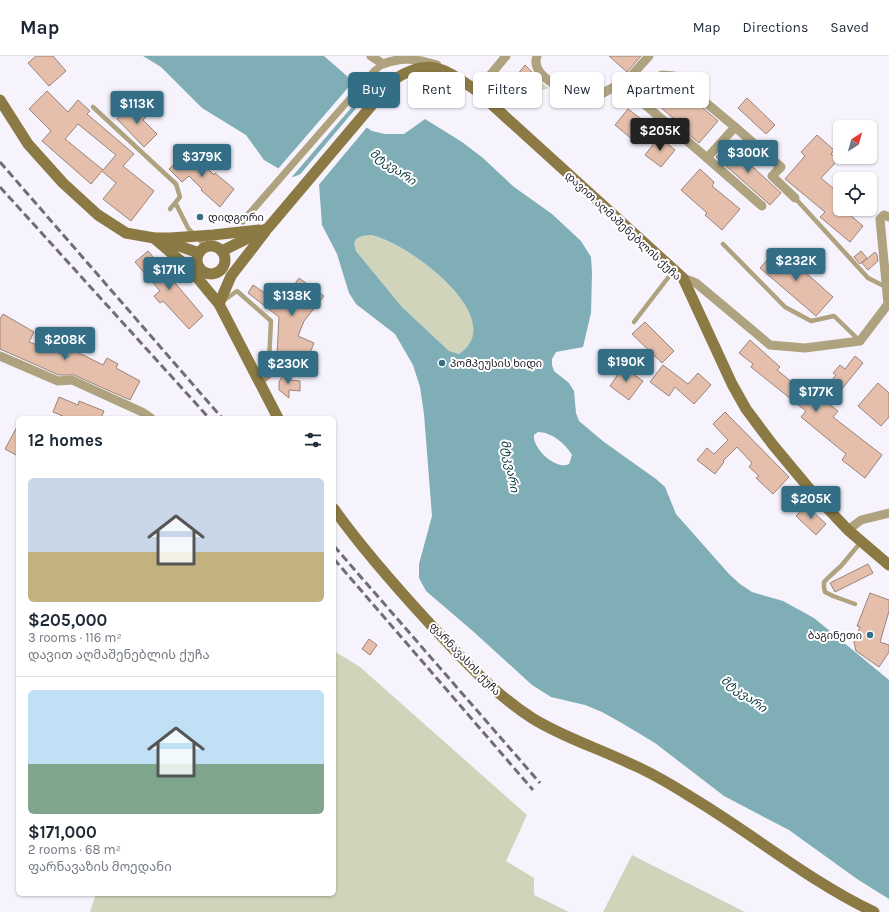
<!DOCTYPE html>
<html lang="en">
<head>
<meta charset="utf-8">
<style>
  body { margin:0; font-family:Karla,"Noto Sans Georgian",sans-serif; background:#f6f6f7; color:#1f2937; height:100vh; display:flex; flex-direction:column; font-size:15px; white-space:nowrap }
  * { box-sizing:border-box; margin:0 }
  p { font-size:13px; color:#747a83 }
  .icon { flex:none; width:22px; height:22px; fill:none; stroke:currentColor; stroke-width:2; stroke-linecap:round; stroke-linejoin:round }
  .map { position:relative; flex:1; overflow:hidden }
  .drawer { position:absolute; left:16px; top:360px; width:320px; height:480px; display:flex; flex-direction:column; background:#fff; border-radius:6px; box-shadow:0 1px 3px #0004 }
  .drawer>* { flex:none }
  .guide { position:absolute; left:348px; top:16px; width:380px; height:36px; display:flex; gap:8px }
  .needle { width:26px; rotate:37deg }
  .buttons { position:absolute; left:833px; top:64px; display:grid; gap:8px }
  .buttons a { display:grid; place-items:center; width:44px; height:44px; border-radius:6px; background:#fff; box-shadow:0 1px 3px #0004; font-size:20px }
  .price { position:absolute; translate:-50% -34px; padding:0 9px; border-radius:4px; background:#336e86; color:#fff; font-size:13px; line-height:26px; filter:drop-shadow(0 1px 2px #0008) }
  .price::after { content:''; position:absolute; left:50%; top:24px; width:12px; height:9px; margin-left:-6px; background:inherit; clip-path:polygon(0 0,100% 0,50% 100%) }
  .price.selected { background:#222; color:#fff }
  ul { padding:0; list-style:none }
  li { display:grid; align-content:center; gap:8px; height:212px; padding:0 12px }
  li+li { border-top:1px solid #e0e1e3 }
  li span { display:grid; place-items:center; height:124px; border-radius:6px; color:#555 }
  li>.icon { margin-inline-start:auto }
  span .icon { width:72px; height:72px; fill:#fffc; stroke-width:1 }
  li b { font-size:17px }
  h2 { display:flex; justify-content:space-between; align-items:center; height:48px; padding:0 12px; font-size:17px }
  .tag { padding:0 14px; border-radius:6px; background:#fff; box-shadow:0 1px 3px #0004; font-size:14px; line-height:36px }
  .tag.selected { background:#336e86; color:#fff }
  header { display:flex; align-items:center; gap:24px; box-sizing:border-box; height:56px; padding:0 20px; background:#fff; border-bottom:1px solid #e0e1e3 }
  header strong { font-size:19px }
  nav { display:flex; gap:22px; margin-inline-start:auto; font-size:14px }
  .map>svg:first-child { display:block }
</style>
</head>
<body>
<header>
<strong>Map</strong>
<nav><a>Map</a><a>Directions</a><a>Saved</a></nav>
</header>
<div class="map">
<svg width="889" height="856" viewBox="0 0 889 856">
  <rect width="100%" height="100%" fill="#f7f3fc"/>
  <!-- green -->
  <g fill="#cfd4ba">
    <polygon points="533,21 549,32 537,36 527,29"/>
    <path d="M369,179C404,184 512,262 459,298L449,295L402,251L356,195L354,188L356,183L362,180Z"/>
    <polygon points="334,595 360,611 527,759 506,805 534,822 534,839 569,856 90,856 96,838 334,838"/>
    <polygon points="632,799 745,856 603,856"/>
  </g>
  <!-- water -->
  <path fill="#7faeb6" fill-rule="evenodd" d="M143,0H324L347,20L352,33L357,57L363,69L372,75L385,78H404L425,63L462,86L483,102L514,131L552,158L581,185L591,201L592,217L591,257L583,291L556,296L552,303V309L554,315L569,327L574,335L576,357L579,365L604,386L656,423L665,431L676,458L729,518L740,528L752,536L783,545L814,562L889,624V843L857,823L789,774L724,740L655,687L620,666L602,656L585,649L551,641L532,629L475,577L426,535L419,522V508L432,460L424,358L420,331L413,309L395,278L356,248L349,237L337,198L322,169L319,128L304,117L293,121L264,104L246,79L202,52L161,11ZM370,179C404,184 512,262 459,298L449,295L402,251L356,195L354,188L356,183L362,180ZM538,376C551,376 565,387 572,399L569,408C556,415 532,392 534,379Z"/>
  <!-- pier -->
  <g fill="#f7f3fc">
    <polygon points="352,27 357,45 291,122 277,114"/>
    <polygon points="358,50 358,56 365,68 368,70 317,131 304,119 297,122"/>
  </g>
  <!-- building -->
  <g fill="#e5bfac" stroke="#9a8479" fill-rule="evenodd">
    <polygon points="36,0 53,0 66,15 49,30 28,7"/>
    <polygon points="609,0 641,0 627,16"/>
    <polygon points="525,9 533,17 526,26 517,19"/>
    <polygon points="667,25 674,27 718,65 699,87 686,76 687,74 644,37 649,31 662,26 665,28"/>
    <path d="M47,35L68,56L78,44L90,55L87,58L134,98L123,110L154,135L131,165L103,143L116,127L102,115L91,128L42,85L51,75L29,53ZM78,68L116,99L103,114L65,83Z"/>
    <polygon points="747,42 775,69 766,78 738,52"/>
    <polygon points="133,47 146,61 143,64 157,78 144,91 117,63"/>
    <polygon points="628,53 645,66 632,83 615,69"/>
    <polygon points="817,79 834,94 831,98 838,104 821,122 840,138 834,145 840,150 840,153 843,153 863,170 850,186 820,161 825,156 785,123 805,100 801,96"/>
    <polygon points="659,81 675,94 661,111 645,99"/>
    <polygon points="728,88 781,137 770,149 716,101"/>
    <polygon points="188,94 214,119 215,117 234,133 220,151 201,134 202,133 189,120 182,126 169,113"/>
    <polygon points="700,113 714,126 712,130 740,153 722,174 705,159 707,157 681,134"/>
    <polygon points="778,192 833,241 816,260 760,212"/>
    <polygon points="148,195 203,260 189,273 163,245 160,247 154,240 160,235 135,206"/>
    <polygon points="861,195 867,202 860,208 854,201"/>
    <polygon points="875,196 877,199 878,205 868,214 862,207"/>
    <polygon points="299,222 324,240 304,265 298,280 314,287 307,304 289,296 288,300 277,299 279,261 248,237 253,229 281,248"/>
    <polygon points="3,258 34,276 29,286 69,301 73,294 103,309 107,302 118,308 116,312 140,325 130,344 74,319 59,319 0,293 0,263"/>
    <polygon points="645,266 674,295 662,307 632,278"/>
    <polygon points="750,284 780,311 777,314 814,344 818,339 838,355 833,361 882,399 865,422 842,404 846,398 801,361 806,355 751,311 753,308 739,297"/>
    <polygon points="855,300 863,307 841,334 831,325 836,319 833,317 840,309 845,313"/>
    <polygon points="663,309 688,328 698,317 711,329 694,348 675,331 669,340 650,326"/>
    <polygon points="623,311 643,325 629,344 610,330"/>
    <polygon points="291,316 290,324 300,325 300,335 289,334 289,342 279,334 279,326 283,319"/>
    <polygon points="878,327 889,337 889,361 881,370 858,350"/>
    <polygon points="59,341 78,349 79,345 104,355 101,362 62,362 63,360 53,356"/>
    <polygon points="725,356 789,421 773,438 756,422 759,420 749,411 752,407 737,391 723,405 724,406 715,418 697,404 707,392 714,398 728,384 713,368"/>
    <polygon points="18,369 18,400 5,393"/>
    <polygon points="806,449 826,468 816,479 796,460"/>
    <polygon points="868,508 873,517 835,536 830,527"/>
    <polygon points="870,537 889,544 889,555 880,586 889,589 889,596 879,611 856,595 854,586 860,571 857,570"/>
    <polygon points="369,583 377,589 370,599 362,593"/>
  </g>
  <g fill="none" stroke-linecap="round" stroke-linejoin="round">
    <!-- service -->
    <g stroke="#aea27f" stroke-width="4.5">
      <polyline points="93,51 176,128 180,141 170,153"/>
      <polyline points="795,142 868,222 886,231"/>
      <polyline points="176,148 188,172 206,191"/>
      <polyline points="723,188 785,251 811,265 834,260 860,285"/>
      <polyline points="223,245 237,235 271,265 269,305 273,317 261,327"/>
      <polyline points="634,266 674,214"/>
      <polyline points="855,548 833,540 825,536 824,531 824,526 830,520 841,510 861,486"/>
    </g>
    <!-- pedestrian -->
    <polyline stroke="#aea27f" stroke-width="7" points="243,165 374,15 383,8"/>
    <!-- minor -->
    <g stroke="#aea27f" stroke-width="9">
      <path d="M371,0L383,8C404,0 416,3 437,9"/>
      <path d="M537,0C529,21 570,38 587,41C597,42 608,34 616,30L628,34L707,102L735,71L781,111L772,120L795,142"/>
      <polyline points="616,30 631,20 649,0"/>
      <polyline points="628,34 662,19 674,20 735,71"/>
      <polyline points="477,35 506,0"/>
      <polyline points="707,102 762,150"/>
      <polyline points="683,222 696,227 770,289 805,292 860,285 888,248 880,163 884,159 889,161"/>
      <polyline points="0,300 58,325 72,324 142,356 151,362"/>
      <polyline points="848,474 861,464 889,457"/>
    </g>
    <!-- secondary -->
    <g stroke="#8c7a44" stroke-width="11">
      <polyline points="0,44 28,88 63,127 98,159 126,177 154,182 170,182 213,179 259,174"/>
      <polyline points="154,182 190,213 219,248 278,362"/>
      <polyline points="162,184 199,197"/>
      <circle cx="211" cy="204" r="14"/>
      <path d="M222,195L268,172L393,24C430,0 445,13 477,35L683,222L732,328L746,353L773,389L813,437L848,474L889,509"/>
      <polyline points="219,248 231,220 265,176"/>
      <path d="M334,453C363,494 397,532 431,569C462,602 493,637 532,662C562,681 598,692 631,708C652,717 672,729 691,741C753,778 809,825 874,856"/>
    </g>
    <!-- rail -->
    <g stroke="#716d76" stroke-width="3" stroke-dasharray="8 4" stroke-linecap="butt">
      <polyline points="0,106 222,362"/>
      <polyline points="0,131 209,362"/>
      <polyline points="334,490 540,727"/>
      <polyline points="334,503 533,734"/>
    </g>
  </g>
  <!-- markers -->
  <g fill="#336e86" stroke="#fff" stroke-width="1.5">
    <circle cx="200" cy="161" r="4"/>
    <circle cx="442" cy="307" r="4"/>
    <circle cx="870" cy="579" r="4"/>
  </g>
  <g text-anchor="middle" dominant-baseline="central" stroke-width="4" stroke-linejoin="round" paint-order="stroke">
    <!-- poi labels -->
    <g font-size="11" fill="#221f27" stroke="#fff" text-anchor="start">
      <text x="208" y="161">დიდგორი</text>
      <text x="450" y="307">პომპეუსის ხიდი</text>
      <text x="862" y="579" text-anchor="end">ბაგინეთი</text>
    </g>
    <!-- street labels -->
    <g font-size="11" fill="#221f27" stroke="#fff">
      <text transform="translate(623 170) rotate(43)">დავით აღმაშენებლის ქუჩა</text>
      <text transform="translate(465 603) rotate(46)">ფარნავასის ქუჩა</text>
    </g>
    <!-- water labels -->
    <g font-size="12" font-style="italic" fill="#0e3b42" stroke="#fff">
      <text transform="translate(393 111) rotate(35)">მტკვარი</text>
      <text transform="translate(510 410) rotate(79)">მტკვარი</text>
      <text transform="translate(744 638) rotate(36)">მტკვარი</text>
    </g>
  </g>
</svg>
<div class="buttons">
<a><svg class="needle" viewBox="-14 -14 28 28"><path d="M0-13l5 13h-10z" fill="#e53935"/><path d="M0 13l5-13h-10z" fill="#747a83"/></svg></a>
<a><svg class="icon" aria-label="locate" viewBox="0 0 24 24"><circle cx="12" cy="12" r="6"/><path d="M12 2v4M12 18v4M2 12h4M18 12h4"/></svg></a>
</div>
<b class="price" style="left:137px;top:69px">$113K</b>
<b class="price selected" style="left:660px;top:96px">$205K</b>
<b class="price" style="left:748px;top:118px">$300K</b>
<b class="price" style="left:202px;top:122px">$379K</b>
<b class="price" style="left:796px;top:226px">$232K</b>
<b class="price" style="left:169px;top:235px">$171K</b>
<b class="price" style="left:292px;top:261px">$138K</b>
<b class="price" style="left:65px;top:305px">$208K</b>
<b class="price" style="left:626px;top:327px">$190K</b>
<b class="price" style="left:288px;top:329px">$230K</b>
<b class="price" style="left:816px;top:357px">$177K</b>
<b class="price" style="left:811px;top:464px">$205K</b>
<div class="guide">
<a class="tag selected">Buy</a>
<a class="tag">Rent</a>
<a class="tag">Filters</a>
<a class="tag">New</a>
<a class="tag">Apartment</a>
</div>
<section class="drawer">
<h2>12 homes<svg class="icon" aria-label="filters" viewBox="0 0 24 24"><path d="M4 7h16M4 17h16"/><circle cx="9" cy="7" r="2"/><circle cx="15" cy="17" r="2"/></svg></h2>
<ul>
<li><span style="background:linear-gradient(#c9d6e8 60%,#c2b280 0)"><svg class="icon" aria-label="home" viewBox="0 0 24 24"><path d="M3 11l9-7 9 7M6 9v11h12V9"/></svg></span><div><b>$205,000</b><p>3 rooms · 116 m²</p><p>დავით აღმაშენებლის ქუჩა</p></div></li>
<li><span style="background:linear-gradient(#bfe0f5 60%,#7fa58c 0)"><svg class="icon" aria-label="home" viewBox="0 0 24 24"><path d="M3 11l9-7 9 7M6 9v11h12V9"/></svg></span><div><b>$171,000</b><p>2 rooms · 68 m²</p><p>ფარნავაზის მოედანი</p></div></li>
</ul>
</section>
</div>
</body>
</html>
